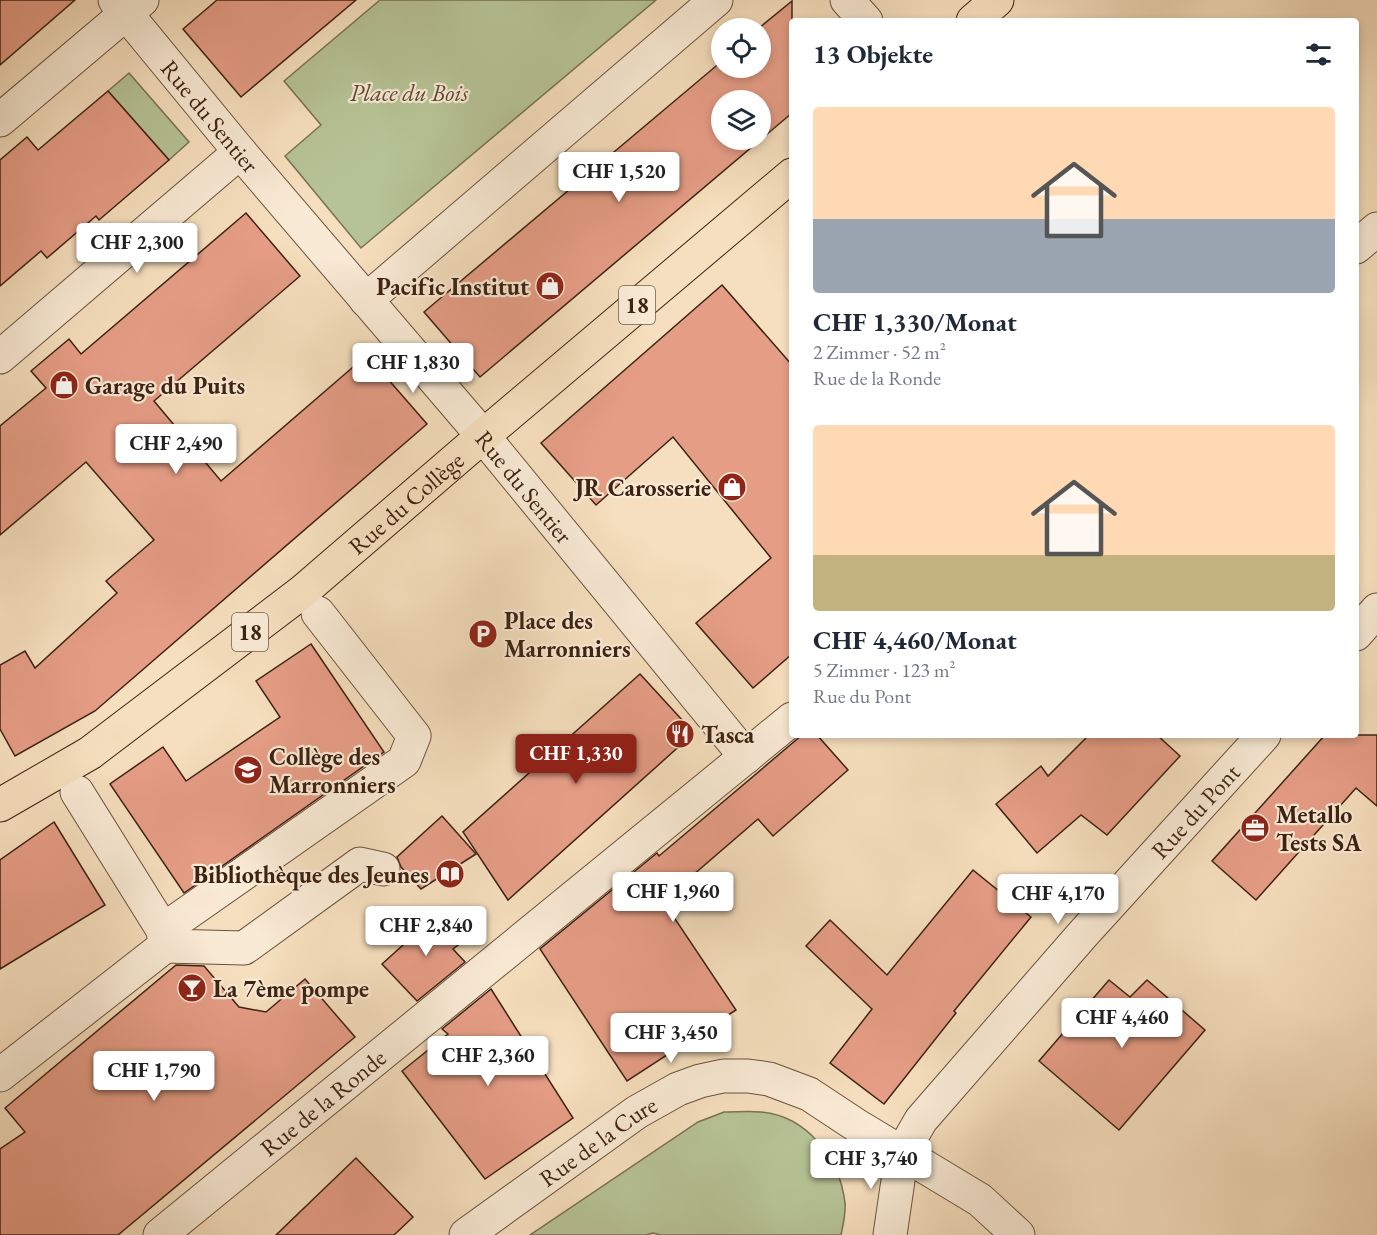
<!DOCTYPE html>
<html lang="de">
<head>
<meta charset="utf-8">
<style>
  body { margin:0; font-family:"EB Garamond",serif; background:#f2f2f3; color:#1f2937; height:100vh; display:flex; flex-direction:column; font-size:22px; white-space:nowrap }
  * { box-sizing:border-box; margin:0 }
  p { font-size:20px; color:#747a83 }
  .icon { flex:none; width:33px; height:33px; fill:none; stroke:currentColor; stroke-width:2; stroke-linecap:round; stroke-linejoin:round }
  .map { position:relative; flex:1; overflow:hidden }
  .panel { position:absolute; left:789px; top:18px; width:570px; height:720px; display:flex; flex-direction:column; background:#fff; border-radius:6px; box-shadow:0 3px 9px #0003 }
  .panel>* { flex:none }
  .controls { position:absolute; left:711px; top:18px; display:grid; gap:12px }
  .controls a { display:grid; place-items:center; width:60px; height:60px; border-radius:50%; background:#fff; box-shadow:0 3px 9px #0003; font-size:30px }
  .price { position:absolute; translate:-50% -51px; padding:0 14px; border-radius:6px; background:#fff; color:#222; font-size:20px; line-height:39px; filter:drop-shadow(0 2px 3px #0008) }
  .price::after { content:''; position:absolute; left:50%; top:36px; width:18px; height:14px; margin-left:-9px; background:inherit; clip-path:polygon(0 0,100% 0,50% 100%) }
  .price.selected { background:#8f2418; color:#fff }
  ul { padding:0; list-style:none }
  li { display:grid; align-content:center; gap:12px; height:318px; padding:0 24px }
  li span { display:grid; place-items:center; height:186px; border-radius:6px; color:#555 }
  li>.icon { margin-inline-start:auto }
  span .icon { width:108px; height:108px; fill:#fffc; stroke-width:1 }
  li b { font-size:26px }
  h2 { display:flex; justify-content:space-between; align-items:center; height:72px; padding:0 24px; font-size:26px }
  .map>svg:first-child { display:block }
</style>
</head>
<body>
<div class="map">
<svg width="1377" height="1235" viewBox="0 0 1377 1235">
  <rect width="100%" height="100%" fill="#f6dfbe"/>
  <filter id="stains"><feTurbulence type="fractalNoise" baseFrequency=".00333" numOctaves="4"/><feColorMatrix values="0 0 0 0 .2 0 0 0 0 .09 0 0 0 0 .02 0 0 0 .5 -.17"/></filter>
  <radialGradient id="worn" r=".72"><stop offset=".6" stop-color="#630" stop-opacity="0"/><stop offset="1" stop-color="#630" stop-opacity=".3"/></radialGradient>
  <!-- green -->
  <g fill="#b6c396" stroke="#7a7254" stroke-width="1.5">
    <polygon points="380,0 656,0 361,248 285,156 321,125 284,81"/>
    <polygon points="129,73 189,142 169,160 108,91"/>
    <path d="M724,1112C736,1112 749,1111 761,1112C807,1116 840,1159 845,1203C846,1213 843,1225 841,1235H661L653,1233L646,1235H530L698,1122Z"/>
  </g>
  <!-- building -->
  <g fill="#e69d86" stroke="#3d2213" stroke-width="1.5" fill-rule="evenodd">
    <polygon points="0,0 75,0 0,65"/>
    <polygon points="217,0 356,0 241,97 183,29"/>
    <path d="M792,1V113L480,377L424,312L722,61V68H760L759,28ZM722,100H760V140H722Z"/>
    <polygon points="108,91 169,160 99,220 96,216 47,258 41,251 0,286 0,160 27,137 38,150"/>
    <polygon points="246,213 300,276 154,401 221,481 367,355 427,424 95,711 15,756 0,729 0,665 25,651 35,668 117,593 106,581 154,540 86,462 0,535 0,426 46,388 31,371 69,339 81,354"/>
    <polygon points="722,285 792,365 792,654 753,688 696,623 771,558 673,437 596,505 541,443"/>
    <polygon points="311,644 384,752 184,893 110,784 163,747 186,781 280,717 256,681"/>
    <polygon points="640,674 694,733 508,900 463,832"/>
    <polygon points="802,735 817,735 848,770 773,836 758,819 663,901 736,1010 627,1081 540,949 657,853 659,856"/>
    <polygon points="1089,735 1157,735 1180,756 1107,835 1081,815 1037,853 996,804 1041,766 1048,776"/>
    <polygon points="1325,735 1377,735 1377,806 1356,788 1256,900 1212,861"/>
    <polygon points="442,816 476,854 421,889 401,867 397,857"/>
    <polygon points="54,822 105,905 0,969 0,860"/>
    <polygon points="973,870 1031,917 954,1011 956,1013 884,1104 830,1063 872,1009 806,946 830,920 887,975"/>
    <polygon points="442,910 462,942 453,949 465,962 417,1001 382,964"/>
    <polygon points="176,965 204,966 239,1007 266,1012 305,979 355,1037 118,1235 0,1235 0,1149 25,1132 5,1108"/>
    <polygon points="1109,980 1130,997 1147,980 1205,1030 1119,1130 1039,1061"/>
    <polygon points="491,989 573,1118 485,1179 402,1071 448,1034 442,1029"/>
    <polygon points="356,1158 413,1217 394,1235 276,1235"/>
  </g>
  <g fill="none" stroke-linecap="round" stroke-linejoin="round">
    <!-- minor casing -->
    <g stroke="#6b513e" stroke-width="35">
      <g id="minor">
        <path id="s1" d="M115,0L240,152L483,436L746,757"/>
        <polyline points="847,0 866,21"/>
        <polyline points="0,120 142,0"/>
        <polyline points="1356,247 1377,229"/>
        <polyline points="366,300 716,0"/>
        <polyline points="0,357 240,152"/>
        <polyline points="1356,634 1377,610"/>
        <polyline points="163,930 404,761 414,736 318,613"/>
        <polyline points="165,946 244,948 360,864 383,869"/>
        <polyline points="0,1075 165,946 163,930 77,792"/>
        <path id="s2" d="M160,1235L792,719"/>
        <path id="s3" d="M466,1235L637,1112L678,1089L700,1081L723,1076H748L769,1079L809,1094L859,1127L980,1200L1018,1235"/>
        <path id="s4" d="M890,1235L902,1153L921,1120L1083,934L1264,735"/>
      </g>
    </g>
    <!-- major casing -->
    <g stroke="#3d2213" stroke-width="35">
      <g id="major">
        <polyline points="973,21 997,0"/>
        <path id="s5" d="M0,805L90,753L302,592L483,436L792,175"/>
      </g>
    </g>
    <!-- minor -->
    <use href="#minor" stroke="#f9ead5" stroke-width="33"/>
    <!-- major -->
    <use href="#major" stroke="#f6dfbe" stroke-width="33"/>
  </g>
  <!-- icons -->
  <defs>
    <g id="shop-disc" transform="scale(1.5)"><circle r="9.5" fill="#8f2418" stroke="#f9ead5"/><path d="M-5-2.5h2.3a2.7 3.5 0 0 1 5.4 0H5L5.5 6h-11ZM-1.5-2.5h3a1.5 2.3 0 0 0-3 0Z" fill="#fff"/></g>
    <g id="parking-disc" transform="scale(1.5)"><circle r="9.5" fill="#8f2418" stroke="#f9ead5"/><path d="M-3.5-5.5H1a3.5 3.5 0 0 1 0 7H-1V5.5H-3.5ZM-1-3.4V-.6H.8a1.4 1.4 0 0 0 0-2.8Z" fill="#fff"/></g>
    <g id="restaurant-disc" transform="scale(1.5)"><circle r="9.5" fill="#8f2418" stroke="#f9ead5"/><path d="M-5-6h1v4h1v-4h1v4h1v-4h1v5L-1.5 .5V6h-2V.5L-5-1ZM5-6V6H3V1.5H1.5Q1.5-4 5-6Z" fill="#fff"/></g>
    <g id="school-disc" transform="scale(1.5)"><circle r="9.5" fill="#8f2418" stroke="#f9ead5"/><path d="M0-5L7-2L0 1L-7-2ZM-4 1L0 2.5L4 1V4Q0 6-4 4Z" fill="#fff"/></g>
    <g id="office-disc" transform="scale(1.5)"><circle r="9.5" fill="#8f2418" stroke="#f9ead5"/><path d="M-6-3h4V-5.5h4V-3h4V5H-6ZM-1-4.5V-3h2v-1.5ZM-6 0V1H6V0Z" fill="#fff"/></g>
    <g id="library-disc" transform="scale(1.5)"><circle r="9.5" fill="#8f2418" stroke="#f9ead5"/><path d="M-6-4Q-3-5.5-.7-3.5V5Q-3 3-6 4ZM6-4Q3-5.5 .7-3.5V5Q3 3 6 4Z" fill="#fff"/></g>
    <g id="bar-disc" transform="scale(1.5)"><circle r="9.5" fill="#8f2418" stroke="#f9ead5"/><path d="M-6-5H6L.8 .8V4.5H3.5V6h-7V4.5H-.8V.8Z" fill="#fff"/></g>
  </defs>
  <g fill-rule="evenodd">
    <use href="#shop-disc" x="550" y="286"/>
    <use href="#shop-disc" x="64" y="385"/>
    <use href="#shop-disc" x="732" y="487"/>
    <use href="#parking-disc" x="483" y="634"/>
    <use href="#restaurant-disc" x="680" y="734"/>
    <use href="#school-disc" x="248" y="770"/>
    <use href="#office-disc" x="1255" y="828"/>
    <use href="#library-disc" x="450" y="874"/>
    <use href="#bar-disc" x="192" y="988"/>
  </g>
  <g text-anchor="middle" dominant-baseline="central" stroke-width="4.5" stroke-linejoin="round" paint-order="stroke">
    <!-- shield labels -->
    <g fill="#f9ead5" stroke="#755e4d" stroke-width="1.5">
      <rect x="619" y="286" width="36" height="38" rx="4.5"/>
      <rect x="232" y="613" width="36" height="38" rx="4.5"/>
    </g>
    <g font-size="22" font-weight="bold" fill="#3d2213">
      <text x="637" y="305">18</text>
      <text x="250" y="632">18</text>
    </g>
    <!-- park labels -->
    <g font-size="24" font-style="italic" fill="#5b4a34" stroke="#f9ead5">
      <text x="409" y="92">Place du Bois</text>
    </g>
    <!-- street labels -->
    <g font-size="24" fill="#3d2213" stroke="#f9ead5">
      <text stroke="none"><textPath href="#s1" startOffset="150">Rue du Sentier</textPath></text>
      <text stroke="none"><textPath href="#s1" startOffset="636">Rue du Sentier</textPath></text>
      <text stroke="none"><textPath href="#s5" startOffset="507">Rue du Collège</textPath></text>
      <text stroke="none"><textPath href="#s4" startOffset="534">Rue du Pont</textPath></text>
      <text stroke="none"><textPath href="#s2" startOffset="210">Rue de la Ronde</textPath></text>
      <text stroke="none"><textPath href="#s3" startOffset="162">Rue de la Cure</textPath></text>
    </g>
    <!-- poi labels -->
    <g font-size="24" font-weight="bold" fill="#3d2213" stroke="#f9ead5" text-anchor="start">
      <text x="529" y="286" text-anchor="end">Pacific Institut</text>
      <text x="85" y="385">Garage du Puits</text>
      <text x="711" y="487" text-anchor="end">JR Carosserie</text>
      <text x="504" y="620">Place des<tspan x="504" dy="28">Marronniers</tspan></text>
      <text x="701" y="734">Tasca</text>
      <text x="269" y="756">Collège des<tspan x="269" dy="28">Marronniers</tspan></text>
      <text x="1276" y="814">Metallo<tspan x="1276" dy="28">Tests SA</tspan></text>
      <text x="429" y="874" text-anchor="end">Bibliothèque des Jeunes</text>
      <text x="213" y="988">La 7ème pompe</text>
    </g>
  </g>
  <rect width="100%" height="100%" filter="url(#stains)"/>
  <rect width="100%" height="100%" fill="url(#worn)"/>
</svg>
<div class="controls">
<a><svg class="icon" aria-label="locate" viewBox="0 0 24 24"><circle cx="12" cy="12" r="6"/><path d="M12 2v4M12 18v4M2 12h4M18 12h4"/></svg></a>
<a><svg class="icon" aria-label="layers" viewBox="0 0 24 24"><path d="M12 4l9 5-9 5-9-5zM3 14l9 5 9-5"/></svg></a>
</div>
<b class="price" style="left:619px;top:203px">CHF 1,520</b>
<b class="price" style="left:137px;top:274px">CHF 2,300</b>
<b class="price" style="left:413px;top:394px">CHF 1,830</b>
<b class="price" style="left:176px;top:475px">CHF 2,490</b>
<b class="price selected" style="left:576px;top:785px">CHF 1,330</b>
<b class="price" style="left:673px;top:923px">CHF 1,960</b>
<b class="price" style="left:1058px;top:925px">CHF 4,170</b>
<b class="price" style="left:426px;top:957px">CHF 2,840</b>
<b class="price" style="left:1122px;top:1049px">CHF 4,460</b>
<b class="price" style="left:671px;top:1064px">CHF 3,450</b>
<b class="price" style="left:488px;top:1087px">CHF 2,360</b>
<b class="price" style="left:154px;top:1102px">CHF 1,790</b>
<b class="price" style="left:871px;top:1190px">CHF 3,740</b>
<section class="panel">
<h2>13 Objekte<svg class="icon" aria-label="filters" viewBox="0 0 24 24"><path d="M4 7h16M4 17h16"/><circle cx="9" cy="7" r="2"/><circle cx="15" cy="17" r="2"/></svg></h2>
<ul>
<li><span style="background:linear-gradient(#ffd9b3 60%,#9aa5b1 0)"><svg class="icon" aria-label="home" viewBox="0 0 24 24"><path d="M3 11l9-7 9 7M6 9v11h12V9"/></svg></span><div><b>CHF 1,330/Monat</b><p>2 Zimmer · 52 m²</p><p>Rue de la Ronde</p></div></li>
<li><span style="background:linear-gradient(#ffd9b3 70%,#c2b280 0)"><svg class="icon" aria-label="home" viewBox="0 0 24 24"><path d="M3 11l9-7 9 7M6 9v11h12V9"/></svg></span><div><b>CHF 4,460/Monat</b><p>5 Zimmer · 123 m²</p><p>Rue du Pont</p></div></li>
</ul>
</section>
</div>
</body>
</html>
